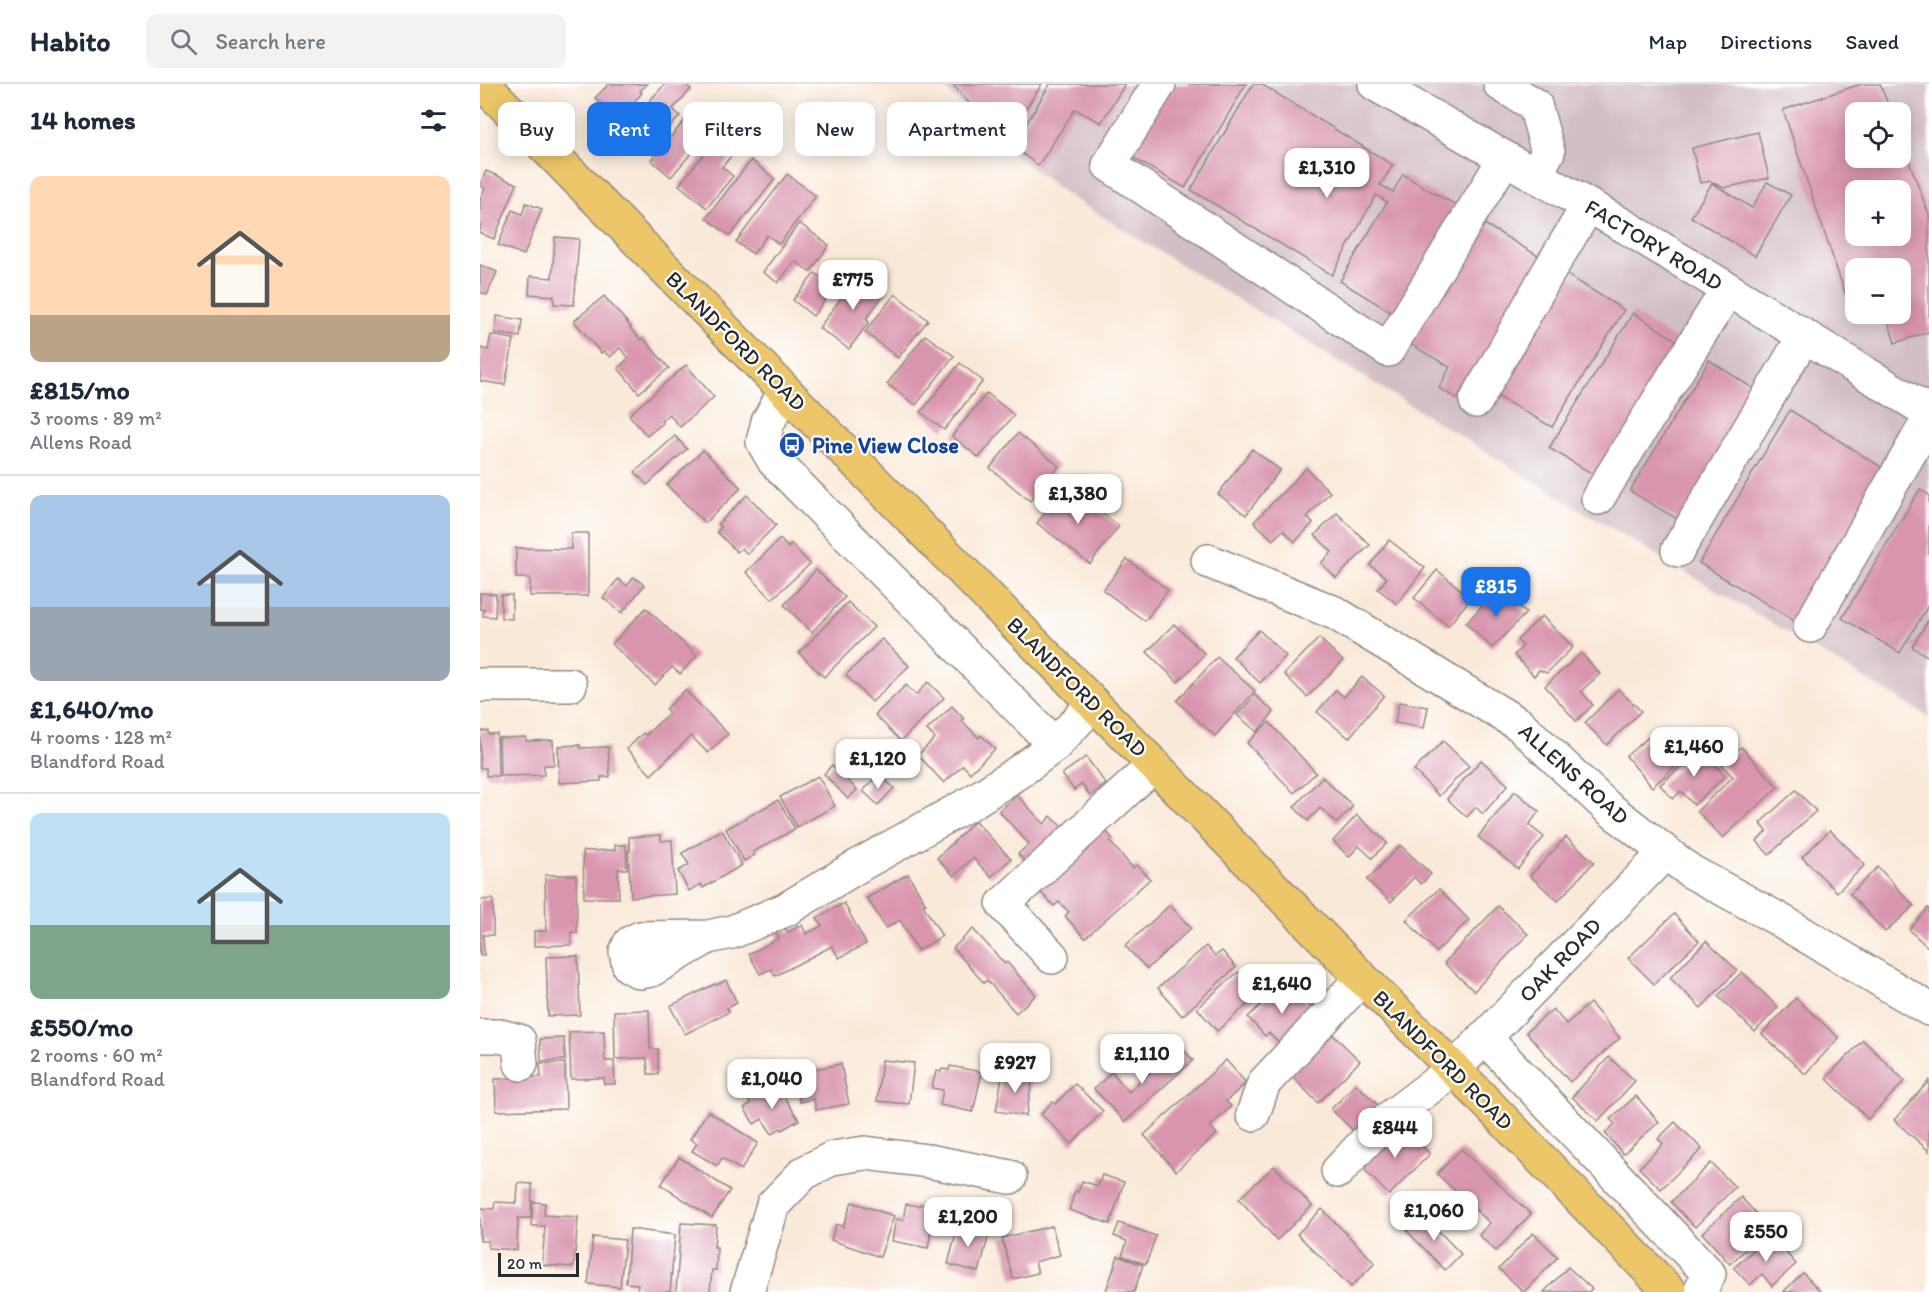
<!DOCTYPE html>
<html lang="en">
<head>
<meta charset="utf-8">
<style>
  body { margin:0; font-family:Itim,sans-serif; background:#f2f2f3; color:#1f2937; height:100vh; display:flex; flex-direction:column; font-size:22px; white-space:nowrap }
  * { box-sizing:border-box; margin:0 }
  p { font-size:20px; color:#747a83 }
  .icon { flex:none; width:33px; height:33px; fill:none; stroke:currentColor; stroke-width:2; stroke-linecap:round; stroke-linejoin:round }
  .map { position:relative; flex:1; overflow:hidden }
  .panel { display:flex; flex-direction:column; background:#fff; width:480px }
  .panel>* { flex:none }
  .banner { position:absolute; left:18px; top:18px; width:570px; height:54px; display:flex; gap:12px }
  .controls { position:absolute; left:1365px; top:18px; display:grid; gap:12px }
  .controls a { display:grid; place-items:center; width:66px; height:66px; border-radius:12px; background:#fff; box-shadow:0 3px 15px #0003; font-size:30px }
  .scale { position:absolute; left:18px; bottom:15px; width:81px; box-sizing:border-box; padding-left:6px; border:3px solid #2b2b2b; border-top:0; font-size:16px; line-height:21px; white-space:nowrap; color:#2b2b2b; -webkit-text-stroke:4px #fff; paint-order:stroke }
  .price { position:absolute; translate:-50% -51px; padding:0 14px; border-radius:12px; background:#fff; color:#222; font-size:20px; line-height:39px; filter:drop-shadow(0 2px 3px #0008) }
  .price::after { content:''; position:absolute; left:50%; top:36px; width:18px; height:14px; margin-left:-9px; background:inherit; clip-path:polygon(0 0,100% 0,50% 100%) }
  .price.on { background:#1a73e8; color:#fff }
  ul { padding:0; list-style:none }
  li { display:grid; align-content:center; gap:12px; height:318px; padding:0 30px }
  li+li { border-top:2px solid #e0e1e3 }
  li span { display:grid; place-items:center; height:186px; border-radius:12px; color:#555 }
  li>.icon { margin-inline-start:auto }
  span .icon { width:108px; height:108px; fill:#fffc; stroke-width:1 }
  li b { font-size:26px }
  h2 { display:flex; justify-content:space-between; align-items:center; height:72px; padding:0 30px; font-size:26px }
  .tag { padding:0 21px; border-radius:12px; background:#fff; box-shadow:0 3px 15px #0003; font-size:21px; line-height:54px }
  .tag.on { background:#1a73e8; color:#fff }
  header { display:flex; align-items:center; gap:36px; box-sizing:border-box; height:84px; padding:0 30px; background:#fff; border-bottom:2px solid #e0e1e3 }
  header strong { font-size:28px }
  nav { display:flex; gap:33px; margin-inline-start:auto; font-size:21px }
  .search { width:420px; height:54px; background:#f2f2f3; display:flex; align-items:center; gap:15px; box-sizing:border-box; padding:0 21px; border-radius:12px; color:#747a83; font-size:22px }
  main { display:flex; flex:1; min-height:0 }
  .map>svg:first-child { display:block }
</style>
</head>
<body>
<header>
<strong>Habito</strong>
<div class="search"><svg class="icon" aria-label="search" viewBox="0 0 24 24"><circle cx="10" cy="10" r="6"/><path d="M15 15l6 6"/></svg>Search here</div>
<nav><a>Map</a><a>Directions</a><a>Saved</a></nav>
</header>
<main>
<section class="panel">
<h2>14 homes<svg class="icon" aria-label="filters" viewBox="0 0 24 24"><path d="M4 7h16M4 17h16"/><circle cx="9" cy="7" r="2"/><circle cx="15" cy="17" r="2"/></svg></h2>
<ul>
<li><span style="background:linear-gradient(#ffd9b3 75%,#b9a48a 0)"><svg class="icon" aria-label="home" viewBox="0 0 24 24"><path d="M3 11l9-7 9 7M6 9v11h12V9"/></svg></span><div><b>£815/mo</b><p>3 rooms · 89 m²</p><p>Allens Road</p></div></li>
<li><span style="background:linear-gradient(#a9c7e8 60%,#9aa5b1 0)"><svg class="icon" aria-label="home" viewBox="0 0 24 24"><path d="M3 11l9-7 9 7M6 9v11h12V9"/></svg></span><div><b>£1,640/mo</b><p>4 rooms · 128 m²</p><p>Blandford Road</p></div></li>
<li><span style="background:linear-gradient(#bfe0f5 60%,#7fa58c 0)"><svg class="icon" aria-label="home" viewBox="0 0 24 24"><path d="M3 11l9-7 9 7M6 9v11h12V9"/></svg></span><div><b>£550/mo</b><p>2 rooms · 60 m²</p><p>Blandford Road</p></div></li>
</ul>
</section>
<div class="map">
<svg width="1449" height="1208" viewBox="0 0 1449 1208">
  <rect width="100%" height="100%" fill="#fff"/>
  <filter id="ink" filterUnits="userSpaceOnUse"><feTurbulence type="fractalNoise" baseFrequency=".0167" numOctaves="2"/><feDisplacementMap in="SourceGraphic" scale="12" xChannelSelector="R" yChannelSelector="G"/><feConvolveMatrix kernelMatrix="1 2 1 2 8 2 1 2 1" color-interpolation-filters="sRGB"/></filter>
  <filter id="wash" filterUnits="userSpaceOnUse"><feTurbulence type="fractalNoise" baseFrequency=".008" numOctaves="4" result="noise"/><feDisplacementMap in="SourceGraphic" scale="24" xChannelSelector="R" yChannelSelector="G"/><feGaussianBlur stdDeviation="1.35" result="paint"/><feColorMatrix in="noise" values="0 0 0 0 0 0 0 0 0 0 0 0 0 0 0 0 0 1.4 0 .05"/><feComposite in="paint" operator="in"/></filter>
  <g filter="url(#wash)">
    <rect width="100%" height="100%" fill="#f9e9d8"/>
    <!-- industrial -->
    <path fill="#d2bec5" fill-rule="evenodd" d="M461,0H1449V633L1088,418L589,112L524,63ZM1376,28H1420V74H1376ZM1376,106H1420V152H1376ZM1376,184H1420V230H1376Z"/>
    <g id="blocks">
      <!-- building -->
      <g fill="#d995ae" fill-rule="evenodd">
        <polygon points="129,0 167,0 160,7 162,9 138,35 115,14"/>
        <polygon points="185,0 205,0 211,5 193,25 200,32 167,68 142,47"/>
        <polygon points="472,0 562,0 524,58"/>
        <polygon points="570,0 645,0 621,39 595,25 558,82 533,62"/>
        <polygon points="692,0 766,0 705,104 650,72"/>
        <polygon points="773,0 781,0 913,81 900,101 913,108 923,90 952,108 988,127 922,235 860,197 907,118 896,111 852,191 711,106"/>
        <path d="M1381,0H1400L1411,28H1376V74H1420L1421,56L1449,131V248L1415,259L1406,230H1420V184H1376V222L1370,224L1303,26ZM1376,106H1420V152H1376Z"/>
        <polygon points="216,23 236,40 191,93 171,76"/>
        <polygon points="244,45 261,60 242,83 253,92 227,124 199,101"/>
        <polygon points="1278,48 1289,94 1244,104 1231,97 1220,99 1212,64"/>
        <polygon points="271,76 295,95 250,152 226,134"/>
        <polygon points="6,87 37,100 14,155 0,149 0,116 5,105 0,101"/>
        <polygon points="307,90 336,112 299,160 287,151 273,170 256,158"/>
        <polygon points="1287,98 1311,111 1275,172 1211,133 1232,99 1272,124"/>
        <polygon points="46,119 62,125 44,171 18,161 32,126 42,130"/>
        <polygon points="1001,138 1060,173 977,315 959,304 970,283 928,259"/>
        <polygon points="319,139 349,161 330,188 315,177 298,199 283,188"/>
        <polygon points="75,153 99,155 94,221 74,220 74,212 49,210 50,192 72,194"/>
        <polygon points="0,181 17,188 7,211 0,208"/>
        <polygon points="335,189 355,204 333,232 313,216"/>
        <polygon points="379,189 406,208 386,235 389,238 369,265 339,244"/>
        <polygon points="1086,190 1144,226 1072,343 1015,311"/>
        <polygon points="415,210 448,236 418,274 385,248"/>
        <polygon points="124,212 151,243 150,244 161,256 163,254 189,284 159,309 138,284 149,274 140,264 130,273 124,267 121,269 94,237"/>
        <polygon points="1153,229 1204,261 1121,395 1069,364"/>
        <polygon points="17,232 42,236 40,253 15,249"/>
        <polygon points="11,251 34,255 25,301 0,297 0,264 8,266"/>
        <polygon points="445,251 474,272 436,321 407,300"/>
        <polygon points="1229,276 1285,312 1207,441 1150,407"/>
        <polygon points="480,279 503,297 464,346 441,328"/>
        <polygon points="206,281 234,313 200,343 189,330 181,337 183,339 167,352 149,331"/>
        <polygon points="507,309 534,331 499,374 472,352"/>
        <polygon points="1310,326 1411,389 1321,541 1219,479"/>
        <polygon points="538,349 579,382 550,417 510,384"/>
        <polygon points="195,352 207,365 167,401 155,388"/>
        <polygon points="772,365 800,386 766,431 738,410"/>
        <polygon points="223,366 261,404 225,439 187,401"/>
        <polygon points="826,384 850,408 827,433 833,439 815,458 803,446 793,456 774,438"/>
        <polygon points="586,402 639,442 610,480 557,439"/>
        <polygon points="1440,405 1449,411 1449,520 1420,569 1362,534"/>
        <polygon points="267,411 296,441 267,470 262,464 257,468 237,448 241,443 238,440"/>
        <polygon points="857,429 890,461 856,494 841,479 852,468 835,451"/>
        <polygon points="91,449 108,449 108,512 50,512 50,494 36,494 36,464 91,465"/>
        <polygon points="300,455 308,464 311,460 330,480 292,515 266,488"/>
        <polygon points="909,456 945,484 917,520 898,505 907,494 890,481"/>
        <polygon points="647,475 688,506 665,537 623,506"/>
        <polygon points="336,486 365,513 332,548 304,521"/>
        <polygon points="957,486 991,514 968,542 934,514"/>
        <polygon points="154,493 164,501 142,529 123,514 138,495 147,502"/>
        <polygon points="1019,504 1046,529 1012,564 986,539"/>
        <polygon points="0,509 16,510 15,533 3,532 4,525 0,525"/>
        <polygon points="21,511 32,511 32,535 21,534"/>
        <polygon points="368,518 394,543 344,593 319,569"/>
        <polygon points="166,524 217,572 200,590 192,583 175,601 132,560"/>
        <polygon points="1062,532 1093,563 1067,589 1059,586 1054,592 1034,571 1043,562 1037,556"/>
        <polygon points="1449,535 1449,573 1432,563"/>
        <polygon points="694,540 725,570 698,598 667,568"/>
        <polygon points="779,546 806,572 780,599 753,573"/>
        <polygon points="839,554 863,577 827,613 804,590"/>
        <polygon points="402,555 429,582 392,618 366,591"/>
        <polygon points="1101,569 1120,590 1101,607 1113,621 1096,637 1065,602"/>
        <polygon points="737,573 775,607 735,652 697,617"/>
        <polygon points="882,593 904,611 869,654 837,628 856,606 864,613"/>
        <polygon points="448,598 464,614 421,657 395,631 426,601 436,611"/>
        <polygon points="1138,605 1161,627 1127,661 1105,639"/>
        <polygon points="205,606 248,650 228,669 211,652 171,691 147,665 163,649 166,651 189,629 186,625"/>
        <polygon points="775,611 794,628 777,648 757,631"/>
        <polygon points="919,618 948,623 944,644 915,639"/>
        <polygon points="472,622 484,635 482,637 499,654 501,651 515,665 490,689 483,681 464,699 438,671 455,654 447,646"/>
        <polygon points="789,638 836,689 814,709 767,659"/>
        <polygon points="1178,645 1204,675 1172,703 1146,672"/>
        <polygon points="0,647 8,647 8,650 17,650 18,692 6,692 6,684 0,684"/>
        <polygon points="46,653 46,657 73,656 74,681 64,681 64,691 20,692 19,654"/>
        <polygon points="963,657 989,682 959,712 934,686"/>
        <polygon points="100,661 100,664 128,663 130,693 121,693 121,697 79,699 78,662"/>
        <polygon points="1261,663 1298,703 1243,754 1217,727 1253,693 1242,681"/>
        <polygon points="1220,665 1245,692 1214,721 1201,707 1193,715 1180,701"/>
        <polygon points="606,673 626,700 610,712 602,700 594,706 582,690"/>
        <polygon points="1001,676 1028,701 1003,730 996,723 987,733 967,715"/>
        <polygon points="352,681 377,706 368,715 344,690"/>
        <polygon points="399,690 414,704 398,721 383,707"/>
        <polygon points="338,692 355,722 317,743 300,713"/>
        <polygon points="842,693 873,722 857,739 840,724 828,737 814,723"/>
        <polygon points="1316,706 1336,727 1289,771 1277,757 1287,747 1280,739"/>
        <polygon points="1035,707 1059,727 1049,741 1064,753 1038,785 998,753"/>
        <polygon points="537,711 564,740 571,732 586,747 549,782 538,770 549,760 519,727"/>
        <polygon points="298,716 315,745 273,768 275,771 264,777 246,745"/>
        <polygon points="877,731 907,759 892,774 879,762 869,773 853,757"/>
        <polygon points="495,737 531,775 511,793 493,774 474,792 457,774"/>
        <polygon points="618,738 633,755 630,758 653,784 657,781 670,795 605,854 585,832 589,828 579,818 574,822 551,798"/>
        <polygon points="242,746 262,781 223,804 221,800 209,807 198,787 209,781 202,769"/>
        <polygon points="1350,746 1385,781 1357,808 1322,773"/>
        <polygon points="181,751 181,757 192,756 195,810 151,813 148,767 150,767 149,753"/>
        <polygon points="1086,753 1114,778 1078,817 1050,792"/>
        <polygon points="135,761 146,761 147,785 138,785 139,814 104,814 103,767 135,766"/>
        <polygon points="920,761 951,790 941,800 934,793 911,818 887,796"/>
        <polygon points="1398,783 1434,822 1405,848 1370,810"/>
        <polygon points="428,790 446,820 443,821 462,852 438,867 420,836 406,844 387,814"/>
        <polygon points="65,791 96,791 97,849 91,848 91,861 54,862 54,847 66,847"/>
        <polygon points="959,805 989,836 956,868 926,836"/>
        <polygon points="13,815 13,851 3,851 4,871 0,871 0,816"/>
        <polygon points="364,819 386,860 359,874 352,862 295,892 291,885 280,890 269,870 299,854 296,849 306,845 308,848 322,841 326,850 342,842 337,834"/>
        <polygon points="690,821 711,844 667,885 645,862"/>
        <polygon points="1018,822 1048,850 994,907 964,879"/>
        <polygon points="1448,824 1449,826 1449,864 1429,846"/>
        <polygon points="1194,830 1219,857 1174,900 1148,874"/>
        <polygon points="493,845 525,880 527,878 556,911 536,929 507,896 504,899 473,864"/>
        <polygon points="1226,857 1257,886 1221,924 1190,894"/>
        <polygon points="726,862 735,872 742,867 756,883 702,932 678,904"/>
        <polygon points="98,872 100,931 68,932 66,873"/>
        <polygon points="758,888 765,896 771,891 784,906 737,947 717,924"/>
        <polygon points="1262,888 1298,923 1275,948 1238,912"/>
        <polygon points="246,896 257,919 247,924 249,928 205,950 190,922 235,900 236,901"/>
        <polygon points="801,901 812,913 817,909 837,930 802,962 789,949 785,952 768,933"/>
        <polygon points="1316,914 1359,954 1325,990 1282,950"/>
        <polygon points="1110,919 1140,954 1090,998 1046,948 1073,925 1086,940"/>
        <polygon points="169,926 170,965 178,965 178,990 168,990 167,974 135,975 134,927"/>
        <polygon points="846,944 880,977 838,1019 805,985"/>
        <polygon points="124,947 125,977 134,977 135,1000 124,1000 124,994 91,995 89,948"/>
        <polygon points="84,954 85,976 61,977 60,955"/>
        <polygon points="1383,956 1425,997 1388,1035 1346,994"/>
        <polygon points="699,961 713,976 645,1038 614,1005 632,988 649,1008"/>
        <polygon points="1129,973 1155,997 1118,1037 1092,1013"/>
        <polygon points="402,976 434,979 429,1020 397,1017"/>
        <polygon points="746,976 766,999 746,1017 751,1023 730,1042 737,1050 696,1087 664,1051"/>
        <polygon points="60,979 85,979 86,1025 16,1027 15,995 61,993"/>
        <polygon points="361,980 369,1020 336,1026 334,1015 320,1018 314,989"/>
        <polygon points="470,982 502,988 493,1028 460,1021 463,1006 452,1004 456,987 461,988 462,985 469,986"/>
        <polygon points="523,987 553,992 546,1032 516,1027"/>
        <polygon points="1449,997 1449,1067 1414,1036"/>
        <polygon points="296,1000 319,1036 302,1046 301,1044 292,1050 282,1035 274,1040 264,1024 271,1020 268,1016"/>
        <polygon points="595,1000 623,1027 592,1060 561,1030 572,1018 575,1020"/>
        <polygon points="876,1000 908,1031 883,1056 851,1025"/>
        <polygon points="1156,1012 1179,1038 1143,1070 1125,1049 1135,1040 1130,1035"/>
        <polygon points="228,1027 278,1059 261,1086 242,1074 237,1082 212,1067 217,1059 210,1055"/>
        <polygon points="1195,1038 1222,1065 1181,1105 1159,1084 1183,1060 1178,1055"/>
        <polygon points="918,1039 950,1070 909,1111 882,1083"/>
        <polygon points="981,1065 1051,1130 1016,1167 999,1151 1010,1139 957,1090"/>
        <polygon points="199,1073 250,1106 232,1134 181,1101"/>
        <polygon points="1231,1079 1255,1103 1215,1143 1191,1118"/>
        <polygon points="794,1082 832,1122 797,1156 759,1115"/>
        <polygon points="622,1091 644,1098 630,1140 589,1126 595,1107 598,1108 602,1097 618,1102"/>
        <polygon points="38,1099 52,1100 51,1134 38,1134 37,1166 8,1164 8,1157 0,1157 0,1124 14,1125 15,1118 37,1119"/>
        <polygon points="1261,1113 1289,1144 1250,1180 1222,1149"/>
        <polygon points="53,1118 65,1119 64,1131 98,1133 94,1183 62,1181 65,1142 51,1142"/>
        <polygon points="372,1118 414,1132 400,1173 351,1156 356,1140 363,1143"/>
        <polygon points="426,1120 439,1122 440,1120 455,1123 448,1164 412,1157 416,1135 423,1136"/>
        <polygon points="842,1125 895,1179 871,1203 817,1150"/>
        <polygon points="943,1131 981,1170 965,1186 927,1147"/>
        <polygon points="479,1138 498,1143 496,1146 509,1150 499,1188 468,1180"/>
        <polygon points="201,1139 236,1141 234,1163 237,1163 236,1186 232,1186 230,1208 196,1208"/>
        <polygon points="639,1139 676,1152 666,1180 642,1172 647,1157 634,1152"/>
        <polygon points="572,1142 580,1171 555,1178 558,1189 533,1195 522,1154"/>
        <polygon points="150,1145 195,1151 190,1208 157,1208 158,1200 146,1199"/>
        <polygon points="1053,1149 1078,1173 1044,1208 1019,1185"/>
        <polygon points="1290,1151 1316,1180 1292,1202 1282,1190 1270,1201 1254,1184"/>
        <polygon points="113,1153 145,1156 140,1203 108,1200"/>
        <polygon points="638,1172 663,1181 654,1208 626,1207"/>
        <polygon points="1088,1183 1112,1205 1109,1208 1064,1208"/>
        <polygon points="1323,1189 1341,1208 1303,1208"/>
      </g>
    </g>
  </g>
  <g filter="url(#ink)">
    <use href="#blocks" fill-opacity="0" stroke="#928a82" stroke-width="1.5"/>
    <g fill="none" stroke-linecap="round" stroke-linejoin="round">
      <!-- minor casing -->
      <g stroke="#928a82" stroke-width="36">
        <g id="minor">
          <polyline points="679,0 629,81 908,266 1025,74"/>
          <polyline points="895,0 1146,143 1449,328"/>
          <polyline points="1020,0 1055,21 1068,68 1055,92"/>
          <polyline points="305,307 288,338 283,358 294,377 575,661"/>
          <polyline points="996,317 1066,192 1108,122"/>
          <polyline points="1118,414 1248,205"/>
          <polyline points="1198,466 1324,252"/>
          <polyline points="728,477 855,529 1040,641 1127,723 1210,787 1298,835 1449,925"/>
          <polyline points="1330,542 1449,335"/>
          <polyline points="0,601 90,601"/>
          <polyline points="228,853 171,886 160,888 149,882 146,868 150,859 160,854 228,853 252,848 305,826 383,779 494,717 540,687 575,661 613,620"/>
          <polyline points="572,873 523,820 674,681"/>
          <polyline points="0,952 20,952 39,957 41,980"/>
          <polyline points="1004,953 1229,1190 1220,1208"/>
          <polyline points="773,1030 784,999 882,894"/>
          <polyline points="858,1087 904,1038 974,985 1186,768"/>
          <polyline points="267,1208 293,1121 324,1089 353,1074 385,1069 448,1077 530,1093"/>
        </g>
      </g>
      <!-- major casing -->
      <g stroke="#928a82" stroke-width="36">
        <polyline id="major" points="3,0 674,681 882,894 974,985 1190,1208"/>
      </g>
      <!-- minor -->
      <use href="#minor" stroke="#fff" stroke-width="33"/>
      <!-- major -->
      <use href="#major" stroke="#ecc669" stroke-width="33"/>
    </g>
  </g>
  <!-- icons -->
  <defs>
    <g id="bus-disc" transform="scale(1.35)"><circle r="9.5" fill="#1a4fb4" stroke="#fff"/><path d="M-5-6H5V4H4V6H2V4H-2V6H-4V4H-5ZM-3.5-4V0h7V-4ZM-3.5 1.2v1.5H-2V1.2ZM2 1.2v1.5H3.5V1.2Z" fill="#fff"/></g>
  </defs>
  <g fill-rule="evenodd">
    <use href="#bus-disc" x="312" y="361"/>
  </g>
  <g text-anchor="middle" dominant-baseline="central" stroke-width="4.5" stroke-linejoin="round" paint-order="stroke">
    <!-- street labels -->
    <g font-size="22" fill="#2b2b2b" stroke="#fff">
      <text transform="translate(1174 161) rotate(31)">FACTORY ROAD</text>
      <text transform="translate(256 257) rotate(45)">BLANDFORD ROAD</text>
      <text transform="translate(597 603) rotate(45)">BLANDFORD ROAD</text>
      <text transform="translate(1094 690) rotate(42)">ALLENS ROAD</text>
      <text transform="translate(1080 876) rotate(-46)">OAK ROAD</text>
      <text transform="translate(963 976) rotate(45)">BLANDFORD ROAD</text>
    </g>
    <!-- transit labels -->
    <g font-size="22" font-weight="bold" fill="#164399" stroke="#fff" text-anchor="start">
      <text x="332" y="361">Pine View Close</text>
    </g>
  </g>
</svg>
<div class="controls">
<a><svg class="icon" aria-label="locate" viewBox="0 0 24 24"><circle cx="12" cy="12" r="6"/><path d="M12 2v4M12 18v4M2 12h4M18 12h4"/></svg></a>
<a>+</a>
<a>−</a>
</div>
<div class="scale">20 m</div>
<b class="price" style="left:847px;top:115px">£1,310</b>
<b class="price" style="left:373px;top:227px">£775</b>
<b class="price" style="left:598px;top:441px">£1,380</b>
<b class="price on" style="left:1016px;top:534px">£815</b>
<b class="price" style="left:1214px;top:694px">£1,460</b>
<b class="price" style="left:398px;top:706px">£1,120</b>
<b class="price" style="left:802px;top:931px">£1,640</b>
<b class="price" style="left:662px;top:1001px">£1,110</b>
<b class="price" style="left:535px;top:1010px">£927</b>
<b class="price" style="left:292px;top:1026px">£1,040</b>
<b class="price" style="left:915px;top:1075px">£844</b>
<b class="price" style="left:954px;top:1158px">£1,060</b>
<b class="price" style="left:488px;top:1164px">£1,200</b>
<b class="price" style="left:1286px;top:1179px">£550</b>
<div class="banner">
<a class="tag">Buy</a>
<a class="tag on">Rent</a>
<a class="tag">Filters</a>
<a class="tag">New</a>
<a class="tag">Apartment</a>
</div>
</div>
</main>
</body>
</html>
